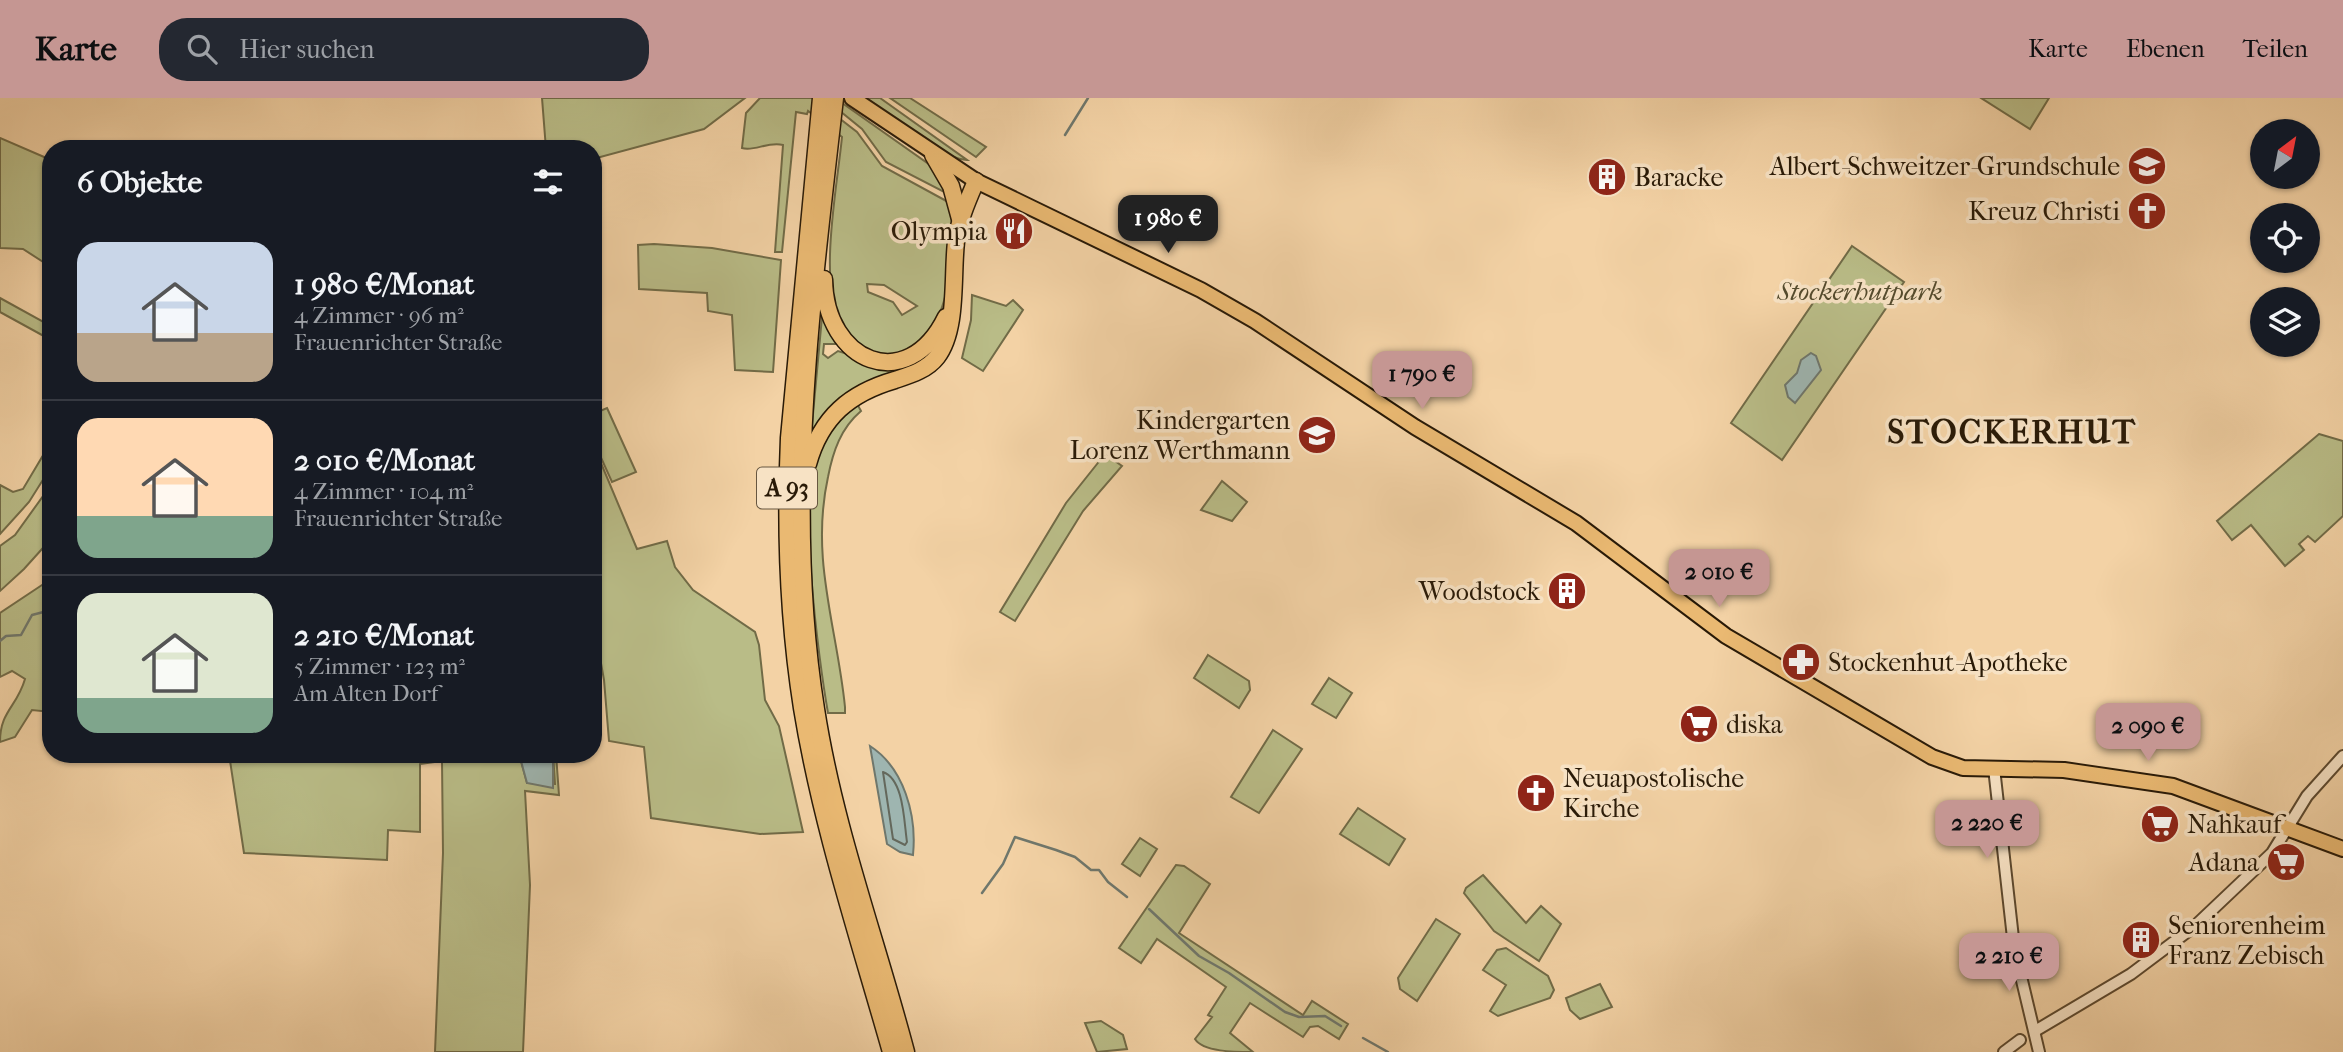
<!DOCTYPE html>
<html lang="de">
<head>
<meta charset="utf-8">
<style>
  body { margin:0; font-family:"IM FELL French Canon",serif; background:#242831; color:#f1f3f6; height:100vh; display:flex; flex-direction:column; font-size:26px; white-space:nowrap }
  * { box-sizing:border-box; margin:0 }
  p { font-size:23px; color:#9ea1a6 }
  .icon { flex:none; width:38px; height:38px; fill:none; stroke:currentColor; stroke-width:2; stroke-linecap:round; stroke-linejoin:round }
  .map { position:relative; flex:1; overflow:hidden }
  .details { position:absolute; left:42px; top:42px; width:560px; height:623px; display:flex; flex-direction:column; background:#171b24; border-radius:28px; box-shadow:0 2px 5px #0004 }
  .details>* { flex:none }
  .needle { width:46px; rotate:32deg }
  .controls { position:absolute; left:2250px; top:21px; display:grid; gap:14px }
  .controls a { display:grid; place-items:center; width:70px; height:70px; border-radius:50%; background:#171b24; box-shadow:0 2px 5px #0004; font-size:35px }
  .price { position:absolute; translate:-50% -60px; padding:0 16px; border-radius:14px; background:#c59692; color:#111; font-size:23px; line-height:46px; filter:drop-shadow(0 2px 4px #0008) }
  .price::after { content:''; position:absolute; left:50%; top:42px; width:21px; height:16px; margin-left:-10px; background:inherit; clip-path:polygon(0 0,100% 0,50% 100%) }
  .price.on { background:#222; color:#fff }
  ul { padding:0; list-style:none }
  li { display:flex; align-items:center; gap:21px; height:175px; padding:0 35px }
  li+li { border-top:2px solid #363941 }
  li span { display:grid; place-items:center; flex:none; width:196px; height:140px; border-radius:21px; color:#555 }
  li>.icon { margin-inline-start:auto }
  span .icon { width:84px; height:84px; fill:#fffc; stroke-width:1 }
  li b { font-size:30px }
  h2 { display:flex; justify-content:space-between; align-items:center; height:84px; padding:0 35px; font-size:30px }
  header { display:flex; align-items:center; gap:42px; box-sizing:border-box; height:98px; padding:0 35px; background:#c59692; color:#111 }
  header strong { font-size:33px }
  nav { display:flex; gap:38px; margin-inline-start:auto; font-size:24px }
  .search { width:490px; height:63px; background:#242831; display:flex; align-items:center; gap:18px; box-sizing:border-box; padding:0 24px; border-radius:28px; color:#9ea1a6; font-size:26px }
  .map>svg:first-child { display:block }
</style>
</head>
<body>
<header>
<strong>Karte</strong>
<div class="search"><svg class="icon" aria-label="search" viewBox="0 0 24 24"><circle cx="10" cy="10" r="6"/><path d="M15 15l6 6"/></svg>Hier suchen</div>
<nav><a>Karte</a><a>Ebenen</a><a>Teilen</a></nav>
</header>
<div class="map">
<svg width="2343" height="954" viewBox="0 0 2343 954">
  <rect width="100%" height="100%" fill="#f3d2a5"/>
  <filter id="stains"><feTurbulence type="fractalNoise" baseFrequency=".00286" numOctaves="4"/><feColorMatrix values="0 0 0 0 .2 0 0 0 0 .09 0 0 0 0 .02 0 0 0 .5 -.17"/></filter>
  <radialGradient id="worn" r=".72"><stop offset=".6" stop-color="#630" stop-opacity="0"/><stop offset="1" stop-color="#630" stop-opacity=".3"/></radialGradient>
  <!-- green -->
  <g fill="#b9bc87" stroke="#716b47" stroke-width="2" fill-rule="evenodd">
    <polygon points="542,0 745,0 704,31 593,61 593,51 546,51"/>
    <path d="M760,0H813L857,34L882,68L950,105C957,155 951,265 879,256C865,254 847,243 841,230C818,182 837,91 842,39L808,13L807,16L796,14L782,154H775L783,47C768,43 754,54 742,50L746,15ZM867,186L884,187L917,208L902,217L893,204L868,194Z"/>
    <polygon points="824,0 835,0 930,67 948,96 886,64 862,31"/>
    <path d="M866,0H880L967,62C940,61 890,17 866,0Z"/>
    <polygon points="890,0 910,0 986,49 976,59"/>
    <polygon points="1981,0 2049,0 2030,31"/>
    <polygon points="0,40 51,62 51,169 23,151 0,150"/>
    <polygon points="654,146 712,150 781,162 773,274 735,272 732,217 708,213 707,195 639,191 638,147"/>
    <polygon points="1852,148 1904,184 1782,362 1731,325"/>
    <polygon points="972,197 1006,208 1013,202 1023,212 983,273 962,260 971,222"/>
    <polygon points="0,200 51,228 51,242 0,214"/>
    <polygon points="823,208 839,246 824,246 823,256 828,260 838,253 882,267 942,238 925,262 851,293 839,301 811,338"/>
    <path d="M855,302L861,313C841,330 833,353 828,379C810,461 837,529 845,609V615H828C819,565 795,386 819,343C827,328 844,315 855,302Z"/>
    <polygon points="607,310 636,374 612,384 593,342 593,316"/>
    <polygon points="2319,336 2343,343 2343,418 2315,444 2308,438 2299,446 2304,452 2285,468 2251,427 2232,442 2217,423"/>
    <polygon points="51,344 51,369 29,404 0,436 0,387 13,394 23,391"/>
    <polygon points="593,346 637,451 667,443 675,469 693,492 755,534 759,547 765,602 779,628 803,734 760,736 651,720 644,649 609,643 604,582 593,521"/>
    <polygon points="1105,356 1122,368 1083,413 1015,523 1000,514 1066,405"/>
    <polygon points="1222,383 1247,404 1232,423 1201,412"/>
    <polygon points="51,387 51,441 24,471 0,493 0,448 15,437"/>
    <path d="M51,481V614L32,612L15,639L0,644C0,613 17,609 25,581L12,573L0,579V515Z"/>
    <polygon points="1208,557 1249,583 1250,592 1239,610 1194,580"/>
    <polygon points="1329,580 1352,595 1336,620 1312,606"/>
    <polygon points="1273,632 1302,651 1259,715 1231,699"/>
    <polygon points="229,656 527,656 521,663 527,685 555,686 553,656 556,656 559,697 525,693 530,787 523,954 435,954 443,755 442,663 420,666 420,734 388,732 387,762 244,755"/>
    <polygon points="1358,710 1405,741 1389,767 1340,736"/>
    <polygon points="1140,740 1157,751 1140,778 1122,766"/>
    <path d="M1176,767L1184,768L1210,786L1179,835L1303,917L1312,903L1348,926L1339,941L1318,928L1310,929L1303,939L1250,905L1230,935L1253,954C1235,954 1203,954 1195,941L1212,919L1208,917L1226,889L1157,841L1141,865L1119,850Z"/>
    <polygon points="1483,777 1526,825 1541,808 1561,826 1539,863 1494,833 1464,795 1466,790"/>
    <polygon points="1436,821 1460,836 1417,903 1400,891 1398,880"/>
    <polygon points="1506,850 1548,878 1554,892 1550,900 1498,918 1490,913 1506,887 1483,872 1497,852"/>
    <polygon points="1600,886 1612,909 1580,921 1570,912 1566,900"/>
    <polygon points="1101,923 1123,937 1127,951 1097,954 1085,925"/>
  </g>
  <!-- water -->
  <g fill="#9eb5b0" stroke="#6f776c" stroke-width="2">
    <polygon points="1811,255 1816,258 1821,272 1795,305 1788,299 1785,287 1797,275 1801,262"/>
    <path d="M870,648C904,670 917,717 913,757L900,754L887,746Z"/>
    <polygon points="527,656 553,656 553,690 527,685 521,663"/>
  </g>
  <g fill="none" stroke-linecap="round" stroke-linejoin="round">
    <!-- shore -->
    <path stroke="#64685c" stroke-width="2" d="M883,674C904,681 904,725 907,744L905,747L893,741Z"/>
    <!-- stream -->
    <g stroke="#6f776c" stroke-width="2.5">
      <polyline points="1065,37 1088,0"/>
      <polyline points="176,49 181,51"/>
      <polyline points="0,543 6,538 21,537 32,517 51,512"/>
      <polyline points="982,795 1003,766 1015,739 1056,752 1075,759 1091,772 1099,772 1108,784 1127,799"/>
      <polyline points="1149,811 1199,858 1229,875 1285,914 1299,919 1325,918 1341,928"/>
      <polyline points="1363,940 1388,954"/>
    </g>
    <!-- minor casing -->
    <g stroke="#5c482e" stroke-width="14">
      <g id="minor">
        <polyline points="1994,670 2014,849 2039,954"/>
        <polyline points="2035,933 2131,876 2195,828 2272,755 2307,698 2343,658"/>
        <polyline points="2004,954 2020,942"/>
      </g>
    </g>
    <!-- major casing -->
    <g stroke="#291a07" stroke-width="18">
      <polyline id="major" points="852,0 976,83 1201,192 1255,223 1415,329 1576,425 1726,538 1932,659 1963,670 2064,672 2173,688 2343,751"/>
    </g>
    <!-- highway casing -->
    <g stroke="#291a07" stroke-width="19">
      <g id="highway">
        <path d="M821,0L789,340C785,430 788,521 802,610C821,727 859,841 891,954"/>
        <path d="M835,0C812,203 784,409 816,611C834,728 876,840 906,954"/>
        <polyline points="933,57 951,88 960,121"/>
        <path d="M824,181C825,264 907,299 946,219"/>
        <path d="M808,366C821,319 850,295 895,282C910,277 927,272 937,259C958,232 952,178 956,144C959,122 967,104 976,83"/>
      </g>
    </g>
    <!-- minor -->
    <use href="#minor" stroke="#f7e2c4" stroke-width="10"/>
    <!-- major -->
    <use href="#major" stroke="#eab972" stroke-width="14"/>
    <!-- highway -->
    <use href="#highway" stroke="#eab972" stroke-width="16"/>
  </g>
  <!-- icons -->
  <defs>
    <g id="school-disc" transform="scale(2.0125)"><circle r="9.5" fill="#8f2418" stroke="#f7e2c4"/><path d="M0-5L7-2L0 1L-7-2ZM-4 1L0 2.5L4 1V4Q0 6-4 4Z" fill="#fff"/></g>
    <g id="building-disc" transform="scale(2.0125)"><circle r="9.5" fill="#8f2418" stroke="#f7e2c4"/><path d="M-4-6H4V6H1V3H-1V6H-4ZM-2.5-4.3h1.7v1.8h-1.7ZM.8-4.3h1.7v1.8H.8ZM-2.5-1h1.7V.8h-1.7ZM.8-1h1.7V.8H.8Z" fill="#fff"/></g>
    <g id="church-disc" transform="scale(2.0125)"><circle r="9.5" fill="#8f2418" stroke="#f7e2c4"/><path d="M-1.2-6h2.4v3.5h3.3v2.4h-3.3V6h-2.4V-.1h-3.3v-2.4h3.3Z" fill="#fff"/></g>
    <g id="restaurant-disc" transform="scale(2.0125)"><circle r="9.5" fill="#8f2418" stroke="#f7e2c4"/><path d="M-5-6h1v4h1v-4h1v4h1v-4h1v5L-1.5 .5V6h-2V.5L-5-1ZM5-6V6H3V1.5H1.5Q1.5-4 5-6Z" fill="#fff"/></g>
    <g id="pharmacy-disc" transform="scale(2.0125)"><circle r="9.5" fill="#8f2418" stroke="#f7e2c4"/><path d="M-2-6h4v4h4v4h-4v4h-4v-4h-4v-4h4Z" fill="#fff"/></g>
    <g id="supermarket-disc" transform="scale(2.0125)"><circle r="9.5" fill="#8f2418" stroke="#f7e2c4"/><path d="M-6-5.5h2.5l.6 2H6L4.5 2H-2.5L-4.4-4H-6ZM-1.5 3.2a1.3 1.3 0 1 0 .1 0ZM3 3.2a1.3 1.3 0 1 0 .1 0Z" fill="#fff"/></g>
  </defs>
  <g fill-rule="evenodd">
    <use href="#school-disc" x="2147" y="68"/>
    <use href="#building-disc" x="1607" y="79"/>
    <use href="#church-disc" x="2147" y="113"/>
    <use href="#restaurant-disc" x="1014" y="133"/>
    <use href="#school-disc" x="1317" y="337"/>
    <use href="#building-disc" x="1567" y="493"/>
    <use href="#pharmacy-disc" x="1801" y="564"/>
    <use href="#supermarket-disc" x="1699" y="626"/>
    <use href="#church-disc" x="1536" y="695"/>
    <use href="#supermarket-disc" x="2160" y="726"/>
    <use href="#supermarket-disc" x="2286" y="764"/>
    <use href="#building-disc" x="2141" y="842"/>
  </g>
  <g text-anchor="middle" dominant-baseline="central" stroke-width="7" stroke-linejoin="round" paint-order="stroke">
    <!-- shield labels -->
    <rect fill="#f7e2c4" stroke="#675640" stroke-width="2" x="757" y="369.5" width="60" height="41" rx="5"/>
    <g font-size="24" font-weight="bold" fill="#291a07">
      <text x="787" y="390">A 93</text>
    </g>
    <!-- poi labels -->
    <g font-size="26" fill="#291a07" stroke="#f7e2c4" text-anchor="end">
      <text x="2120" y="68">Albert-Schweitzer-Grundschule</text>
      <text x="1634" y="79" text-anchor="start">Baracke</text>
      <text x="2120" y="113">Kreuz Christi</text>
      <text x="987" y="133">Olympia</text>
      <text x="1290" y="322">Kindergarten<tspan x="1290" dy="30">Lorenz Werthmann</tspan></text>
      <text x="1540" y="493">Woodstock</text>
      <text x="1828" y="564" text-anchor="start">Stockenhut-Apotheke</text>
      <text x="1726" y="626" text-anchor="start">diska</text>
      <text x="1563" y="680" text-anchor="start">Neuapostolische<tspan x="1563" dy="30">Kirche</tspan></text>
      <text x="2187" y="726" text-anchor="start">Nahkauf</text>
      <text x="2259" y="764">Adana</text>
      <text x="2168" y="827" text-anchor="start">Seniorenheim<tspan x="2168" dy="30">Franz Zebisch</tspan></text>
    </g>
    <!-- park labels -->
    <g font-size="26" font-style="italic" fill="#544b2d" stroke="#f7e2c4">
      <text x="1860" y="193">Stockerhutpark</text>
    </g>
    <!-- district labels -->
    <g font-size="33" font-weight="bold" letter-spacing="2" fill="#291a07" stroke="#f7e2c4">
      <text x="2012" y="334">STOCKERHUT</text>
    </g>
  </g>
  <rect width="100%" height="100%" filter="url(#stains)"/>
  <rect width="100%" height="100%" fill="url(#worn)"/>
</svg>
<div class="controls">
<a><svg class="needle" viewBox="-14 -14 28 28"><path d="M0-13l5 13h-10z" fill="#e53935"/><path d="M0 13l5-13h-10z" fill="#9ea1a6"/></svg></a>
<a><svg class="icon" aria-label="locate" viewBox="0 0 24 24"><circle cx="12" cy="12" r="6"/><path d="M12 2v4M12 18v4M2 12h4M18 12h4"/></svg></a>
<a><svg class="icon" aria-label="layers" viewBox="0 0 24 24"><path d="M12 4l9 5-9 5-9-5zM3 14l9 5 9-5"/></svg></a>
</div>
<b class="price on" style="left:1168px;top:157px">1 980 €</b>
<b class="price" style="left:1422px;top:313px">1 790 €</b>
<b class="price" style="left:1719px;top:511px">2 010 €</b>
<b class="price" style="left:2148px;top:665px">2 090 €</b>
<b class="price" style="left:1987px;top:762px">2 220 €</b>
<b class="price" style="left:2009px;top:895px">2 210 €</b>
<section class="details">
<h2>6 Objekte<svg class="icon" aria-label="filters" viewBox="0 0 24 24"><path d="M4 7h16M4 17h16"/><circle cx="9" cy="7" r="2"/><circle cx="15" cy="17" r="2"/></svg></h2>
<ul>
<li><span style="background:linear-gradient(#c9d6e8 65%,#b9a48a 0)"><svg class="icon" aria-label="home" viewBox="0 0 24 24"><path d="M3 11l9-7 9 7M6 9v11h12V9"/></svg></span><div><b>1 980 €/Monat</b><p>4 Zimmer · 96 m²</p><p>Frauenrichter Straße</p></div></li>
<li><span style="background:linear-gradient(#ffd9b3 70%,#7fa58c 0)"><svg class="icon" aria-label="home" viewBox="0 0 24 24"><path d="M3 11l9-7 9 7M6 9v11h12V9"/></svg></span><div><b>2 010 €/Monat</b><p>4 Zimmer · 104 m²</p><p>Frauenrichter Straße</p></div></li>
<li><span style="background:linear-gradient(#dfe7d0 75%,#7fa58c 0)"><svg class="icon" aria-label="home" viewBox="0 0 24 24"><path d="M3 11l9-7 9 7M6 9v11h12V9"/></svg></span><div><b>2 210 €/Monat</b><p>5 Zimmer · 123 m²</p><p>Am Alten Dorf</p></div></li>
</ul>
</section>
</div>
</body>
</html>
